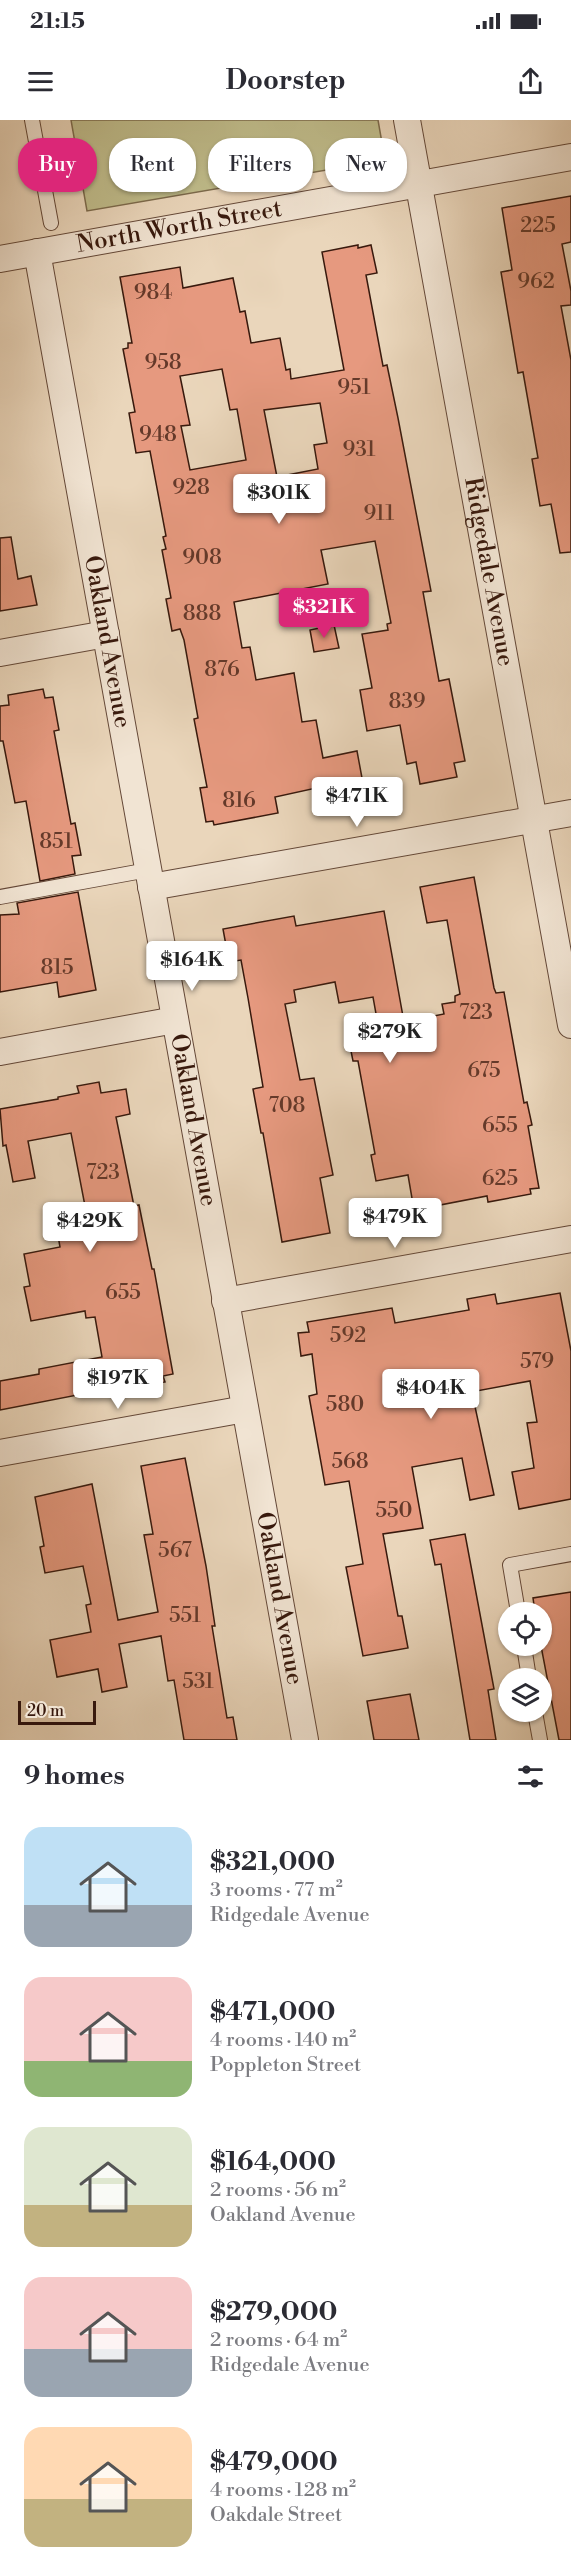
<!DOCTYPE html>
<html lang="en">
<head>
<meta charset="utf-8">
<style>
  body { margin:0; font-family:"Libre Bodoni",serif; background:#f2f2f3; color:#2b2b33; height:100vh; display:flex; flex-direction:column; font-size:22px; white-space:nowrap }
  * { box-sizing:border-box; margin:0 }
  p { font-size:20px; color:#7c7c81 }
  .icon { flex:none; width:33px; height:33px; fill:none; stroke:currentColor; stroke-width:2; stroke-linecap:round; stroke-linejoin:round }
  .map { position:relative; height:1620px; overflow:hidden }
  .drawer { display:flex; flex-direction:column; background:#fff; flex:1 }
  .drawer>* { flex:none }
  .hud { position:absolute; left:18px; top:18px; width:536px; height:54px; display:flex; gap:12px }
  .tools { position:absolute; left:498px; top:1482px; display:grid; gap:12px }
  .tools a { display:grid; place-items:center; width:54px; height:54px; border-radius:50%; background:#fff; box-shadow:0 2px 4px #0004; font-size:30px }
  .scale { position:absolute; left:18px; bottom:15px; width:78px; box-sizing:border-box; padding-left:6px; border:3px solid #38190d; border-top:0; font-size:16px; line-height:21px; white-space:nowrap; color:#38190d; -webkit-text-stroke:4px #f1e4d3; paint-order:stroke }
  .price { position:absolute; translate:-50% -51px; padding:0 14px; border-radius:6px; background:#fff; color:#222; font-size:20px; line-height:39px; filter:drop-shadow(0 2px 3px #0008) }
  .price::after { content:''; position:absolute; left:50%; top:36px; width:18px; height:14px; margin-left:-9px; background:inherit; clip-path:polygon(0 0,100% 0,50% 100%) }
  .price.active { background:#db2777; color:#fff }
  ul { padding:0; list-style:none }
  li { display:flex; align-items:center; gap:18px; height:150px; padding:0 24px }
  li span { display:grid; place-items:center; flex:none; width:168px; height:120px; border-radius:18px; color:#555 }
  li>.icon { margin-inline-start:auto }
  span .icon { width:72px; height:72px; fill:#fffc; stroke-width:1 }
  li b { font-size:26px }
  h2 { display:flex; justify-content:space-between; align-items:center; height:72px; padding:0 24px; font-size:26px }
  .pill { padding:0 21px; border-radius:24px; background:#fff; box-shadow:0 2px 4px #0004; font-size:21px; line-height:54px }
  .pill.active { background:#db2777; color:#fff }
  .status { display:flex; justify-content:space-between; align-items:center; height:42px; padding:0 30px; background:#fff; direction:ltr }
  .status svg { height:16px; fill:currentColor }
  header { display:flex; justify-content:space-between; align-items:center; height:78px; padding:0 24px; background:#fff; font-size:27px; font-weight:700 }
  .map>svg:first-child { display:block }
</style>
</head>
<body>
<div class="status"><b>21:15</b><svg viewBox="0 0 49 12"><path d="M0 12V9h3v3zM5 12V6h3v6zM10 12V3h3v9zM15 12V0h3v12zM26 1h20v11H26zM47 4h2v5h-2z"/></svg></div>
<header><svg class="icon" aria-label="menu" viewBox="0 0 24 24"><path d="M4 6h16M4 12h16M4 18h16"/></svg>Doorstep<svg class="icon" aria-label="share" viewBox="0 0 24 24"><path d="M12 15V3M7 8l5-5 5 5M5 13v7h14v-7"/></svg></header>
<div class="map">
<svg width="571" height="1620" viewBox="0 0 571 1620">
  <rect width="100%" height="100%" fill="#ead6bb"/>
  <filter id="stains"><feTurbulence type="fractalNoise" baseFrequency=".00333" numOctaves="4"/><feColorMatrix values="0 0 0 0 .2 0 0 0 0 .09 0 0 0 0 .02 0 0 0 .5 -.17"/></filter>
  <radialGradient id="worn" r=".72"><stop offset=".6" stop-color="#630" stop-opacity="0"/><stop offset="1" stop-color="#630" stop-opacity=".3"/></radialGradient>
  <!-- green -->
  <polygon fill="#bfbc8b" stroke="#7c6a4c" stroke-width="1.5" points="71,0 378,0 385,40 87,91"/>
  <!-- building -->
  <g fill="#e6997f" stroke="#38190d" stroke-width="1.5" fill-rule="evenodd">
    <polygon points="571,76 571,122 562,124 571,171 571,185 561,186 571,240 571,432 560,433 551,384 540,386 532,339 538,338 523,252 518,253 501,152 512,150 502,88"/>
    <path d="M358,125V128L371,125L377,153L366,155L383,246L387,245L398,298L431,471L423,472L439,561L449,559L465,641L454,643L457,657L420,664L416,642L407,644L400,605L367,611L360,570L372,568L362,514L388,510L387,504L391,503L375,421L321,430L328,464L234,482L242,528L250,527L256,560L294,553L302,602L316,600L323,638L357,631L362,658L275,677L278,693L214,705L213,701L206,702L200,668L207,667L194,599L198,598L184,520L180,509L172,511L166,479L171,478L162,430L166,429L163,417L166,416L150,331L136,333L129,293L135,292L123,229L128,228V223H132L120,157L180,147L183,168L233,158L240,192L245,191L251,223L280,218L286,250L290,249L291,259L344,250L322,132ZM222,249L230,290L237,289L246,340L190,350L181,306L190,305L180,256ZM320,283L327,323L314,325L318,349L277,357L264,290Z"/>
    <polygon points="11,417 18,459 31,456 37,485 0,491 0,418"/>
    <polygon points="334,505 339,528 314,532 310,510"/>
    <polygon points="43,569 45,578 53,577 59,610 54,611 71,704 75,703 81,735 72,736 75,754 40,761 26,681 15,683 3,621 0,621 0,586 9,585 8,575"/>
    <polygon points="474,757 494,868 496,873 504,872 524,983 527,982 532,1005 528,1006 539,1068 530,1069 531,1074 488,1082 487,1076 414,1090 408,1055 376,1061 371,1035 375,1034 358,941 353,941 349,921 380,916 373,877 339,883 335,862 294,870 296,882 285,884 300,960 314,958 333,1055 320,1058 330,1113 282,1122 263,1013 261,1013 253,969 263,967 248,878 241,840 229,842 223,809 294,796 296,806 384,791 404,902 444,894 442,884 455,882 455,876 460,874 447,800 427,803 420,767"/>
    <polygon points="78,772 96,870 59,877 57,862 0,872 0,795 19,794 17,783"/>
    <polygon points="99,962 101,973 126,969 130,994 116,997 134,1086 139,1085 152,1149 154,1149 173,1254 163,1256 165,1262 109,1272 108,1269 0,1290 0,1261 39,1254 39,1249 102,1237 95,1197 86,1198 85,1191 31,1201 24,1167 30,1166 24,1134 60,1127 54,1092 85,1086 71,1013 28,1021 35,1058 13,1062 6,1025 3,1026 0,989 58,979 58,977 79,973 77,966"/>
    <polygon points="560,1173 571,1231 571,1379 519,1389 512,1352 534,1348 527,1303 537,1302 530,1261 476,1271 478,1282 474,1282 494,1375 470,1380 462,1338 412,1347 423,1408 383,1414 398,1496 402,1496 408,1528 363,1536 346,1447 363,1444 349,1361 325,1365 309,1276 317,1274 312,1234 301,1236 298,1213 309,1212 307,1202 392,1188 395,1203 469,1190 467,1179 495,1174 497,1184"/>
    <polygon points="185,1338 206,1446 215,1506 212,1506 227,1598 233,1597 237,1620 184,1620 174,1560 168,1561 161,1516 119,1524 127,1567 102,1572 98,1549 57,1557 50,1520 91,1512 86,1485 91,1484 83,1446 45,1453 40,1427 44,1426 35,1377 92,1364 118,1500 158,1492 144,1415 153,1414 141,1346"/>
    <polygon points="465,1414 494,1569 488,1570 496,1620 470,1620 441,1444 435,1445 430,1420"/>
    <polygon points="571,1472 571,1620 559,1620 541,1526 542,1492 535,1492 533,1478"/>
    <polygon points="410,1574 419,1620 374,1620 367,1581"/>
  </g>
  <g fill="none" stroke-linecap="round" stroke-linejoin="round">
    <!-- service casing -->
    <g stroke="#644838" stroke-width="16">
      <g id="service">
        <polyline points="32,0 51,103"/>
        <polyline points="0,777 148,750"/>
        <polyline points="518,1492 510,1445 571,1434"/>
        <polyline points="524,1526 529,1558"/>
        <polyline points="535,1592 540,1620"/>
      </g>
    </g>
    <!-- minor casing -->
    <g stroke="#644838" stroke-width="28">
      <g id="minor">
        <path id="s1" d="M407,0L571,905"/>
        <path id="s2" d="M37,132L305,1620"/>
        <path id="s3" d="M0,139L571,37"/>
        <polyline points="0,533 106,514"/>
        <polyline points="151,767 571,693"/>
        <polyline points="0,932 175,900"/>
        <polyline points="225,1181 571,1119"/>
        <polyline points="0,1333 245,1289"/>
      </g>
    </g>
    <!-- service -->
    <use href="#service" stroke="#f1e4d3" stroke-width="14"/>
    <!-- minor -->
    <use href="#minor" stroke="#f1e4d3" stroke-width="26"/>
  </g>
  <g text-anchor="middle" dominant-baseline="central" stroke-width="6" stroke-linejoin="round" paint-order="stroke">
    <!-- number labels -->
    <g font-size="21" fill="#64392a">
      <text x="538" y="106">225</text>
      <text x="536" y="162">962</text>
      <text x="153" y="173">984</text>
      <text x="163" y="243">958</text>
      <text x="354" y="268">951</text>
      <text x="158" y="315">948</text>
      <text x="359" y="330">931</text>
      <text x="191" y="368">928</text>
      <text x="379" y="394">911</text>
      <text x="202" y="438">908</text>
      <text x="202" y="494">888</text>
      <text x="222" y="550">876</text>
      <text x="407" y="582">839</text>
      <text x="239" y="681">816</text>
      <text x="56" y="722">851</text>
      <text x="57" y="848">815</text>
      <text x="476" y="893">723</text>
      <text x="484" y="951">675</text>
      <text x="287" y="986">708</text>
      <text x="500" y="1006">655</text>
      <text x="103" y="1053">723</text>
      <text x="500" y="1059">625</text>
      <text x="123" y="1173">655</text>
      <text x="348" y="1216">592</text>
      <text x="537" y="1242">579</text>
      <text x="345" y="1285">580</text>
      <text x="350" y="1342">568</text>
      <text x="394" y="1391">550</text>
      <text x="175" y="1431">567</text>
      <text x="185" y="1496">551</text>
      <text x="198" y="1562">531</text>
    </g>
    <!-- street labels -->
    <g font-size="24" fill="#38190d" stroke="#f1e4d3">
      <text stroke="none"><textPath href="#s3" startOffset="182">North Worth Street</textPath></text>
      <text stroke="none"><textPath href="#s1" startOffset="459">Ridgedale Avenue</textPath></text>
      <text stroke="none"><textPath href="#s2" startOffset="396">Oakland Avenue</textPath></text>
      <text stroke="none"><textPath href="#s2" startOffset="882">Oakland Avenue</textPath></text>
      <text stroke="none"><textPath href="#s2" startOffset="1368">Oakland Avenue</textPath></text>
    </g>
  </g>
  <rect width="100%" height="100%" filter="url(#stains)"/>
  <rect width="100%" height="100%" fill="url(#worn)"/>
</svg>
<div class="tools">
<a><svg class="icon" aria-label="locate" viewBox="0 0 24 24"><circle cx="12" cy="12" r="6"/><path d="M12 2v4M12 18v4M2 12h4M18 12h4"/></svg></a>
<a><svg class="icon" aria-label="layers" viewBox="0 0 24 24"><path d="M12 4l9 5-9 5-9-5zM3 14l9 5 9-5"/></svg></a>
</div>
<div class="scale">20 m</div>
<b class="price" style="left:279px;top:405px">$301K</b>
<b class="price active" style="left:324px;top:519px">$321K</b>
<b class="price" style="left:357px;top:708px">$471K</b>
<b class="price" style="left:192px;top:872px">$164K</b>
<b class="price" style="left:390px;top:944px">$279K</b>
<b class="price" style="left:395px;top:1129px">$479K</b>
<b class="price" style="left:90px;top:1133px">$429K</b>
<b class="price" style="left:118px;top:1290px">$197K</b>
<b class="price" style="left:431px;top:1300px">$404K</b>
<div class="hud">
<a class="pill active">Buy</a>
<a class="pill">Rent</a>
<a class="pill">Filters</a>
<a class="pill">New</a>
</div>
</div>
<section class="drawer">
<h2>9 homes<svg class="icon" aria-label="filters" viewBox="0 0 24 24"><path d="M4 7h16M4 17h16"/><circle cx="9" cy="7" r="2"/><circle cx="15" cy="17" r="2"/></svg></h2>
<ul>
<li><span style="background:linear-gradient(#bfe0f5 65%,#9aa5b1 0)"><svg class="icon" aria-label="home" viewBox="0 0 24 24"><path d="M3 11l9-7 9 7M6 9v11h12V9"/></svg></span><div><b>$321,000</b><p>3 rooms · 77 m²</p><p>Ridgedale Avenue</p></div></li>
<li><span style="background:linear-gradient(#f6c9c9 70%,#8fb573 0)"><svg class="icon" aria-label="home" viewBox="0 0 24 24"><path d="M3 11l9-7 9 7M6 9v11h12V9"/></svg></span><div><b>$471,000</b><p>4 rooms · 140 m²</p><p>Poppleton Street</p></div></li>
<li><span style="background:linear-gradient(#dfe7d0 65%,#c2b280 0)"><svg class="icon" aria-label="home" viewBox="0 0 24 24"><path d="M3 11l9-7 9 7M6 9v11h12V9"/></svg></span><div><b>$164,000</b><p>2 rooms · 56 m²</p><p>Oakland Avenue</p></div></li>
<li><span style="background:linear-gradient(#f6c9c9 60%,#9aa5b1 0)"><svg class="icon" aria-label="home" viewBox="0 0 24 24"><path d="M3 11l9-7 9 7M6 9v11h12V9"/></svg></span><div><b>$279,000</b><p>2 rooms · 64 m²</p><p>Ridgedale Avenue</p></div></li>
<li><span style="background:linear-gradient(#ffd9b3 60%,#c2b280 0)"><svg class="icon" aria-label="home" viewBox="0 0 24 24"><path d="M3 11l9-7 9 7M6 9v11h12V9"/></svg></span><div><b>$479,000</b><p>4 rooms · 128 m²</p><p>Oakdale Street</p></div></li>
</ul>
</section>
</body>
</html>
